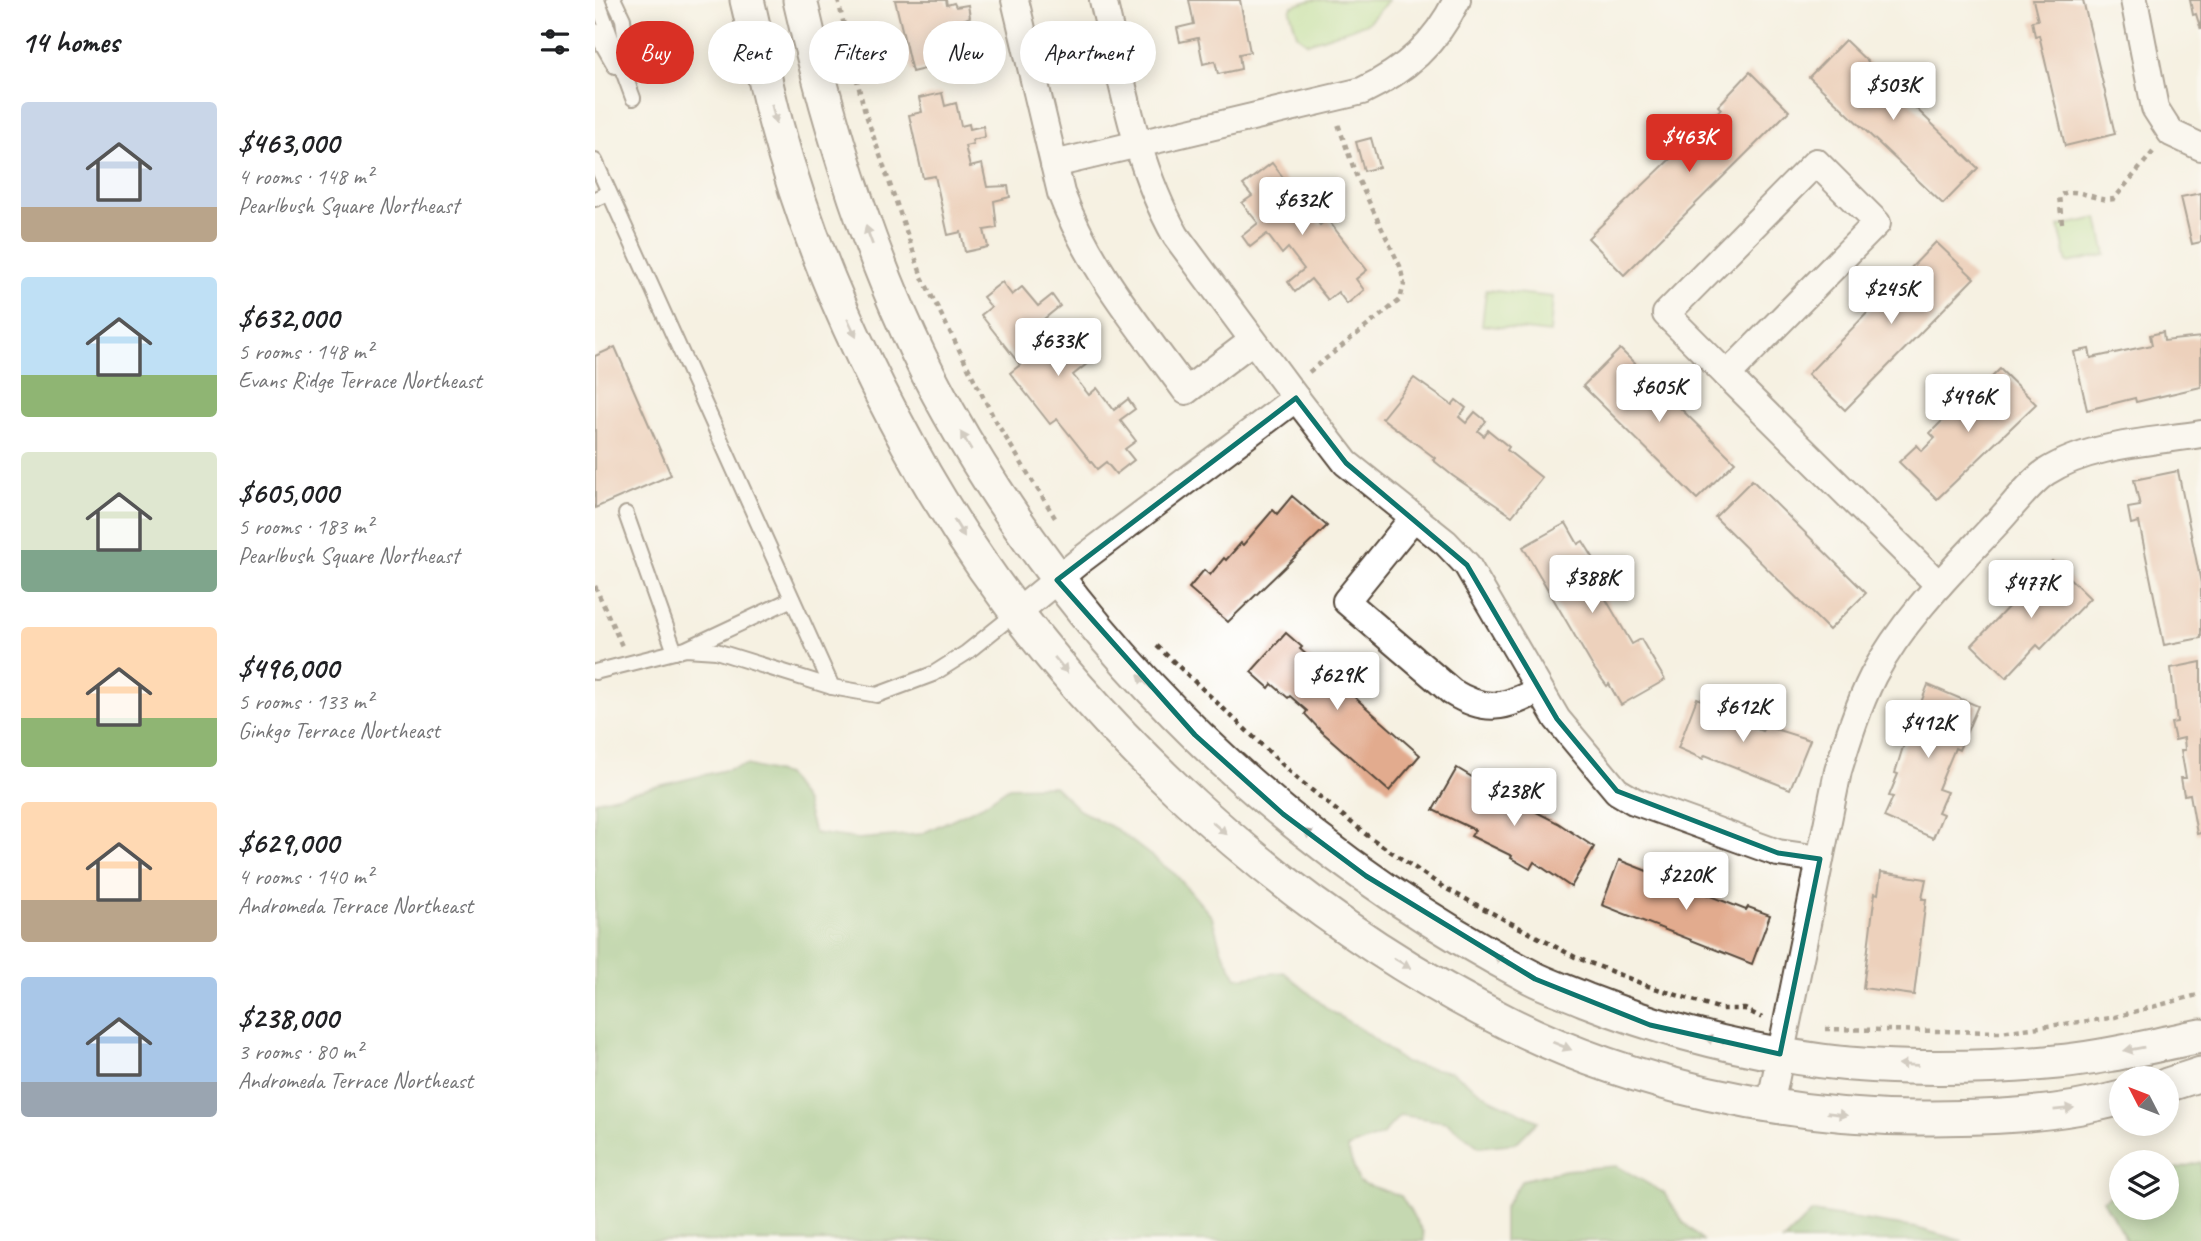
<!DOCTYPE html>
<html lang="en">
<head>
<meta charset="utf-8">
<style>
  body { margin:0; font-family:Caveat,sans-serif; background:#f6f6f6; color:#202124; height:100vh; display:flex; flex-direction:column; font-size:26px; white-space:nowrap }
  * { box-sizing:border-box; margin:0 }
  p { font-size:23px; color:#757577 }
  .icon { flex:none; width:38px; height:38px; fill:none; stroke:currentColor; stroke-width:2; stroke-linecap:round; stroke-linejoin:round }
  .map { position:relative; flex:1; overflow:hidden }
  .panel { display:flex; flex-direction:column; background:#fff; width:595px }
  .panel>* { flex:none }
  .top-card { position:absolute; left:21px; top:21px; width:665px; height:63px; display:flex; gap:14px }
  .needle { width:46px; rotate:312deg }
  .controls { position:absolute; left:1514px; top:1066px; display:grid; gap:14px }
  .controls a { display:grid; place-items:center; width:70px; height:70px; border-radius:50%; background:#fff; box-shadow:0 4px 18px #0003; font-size:35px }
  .price { position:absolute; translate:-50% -60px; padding:0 16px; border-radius:7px; background:#fff; color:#222; font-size:23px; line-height:46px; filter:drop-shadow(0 2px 4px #0008) }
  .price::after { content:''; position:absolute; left:50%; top:42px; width:21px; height:16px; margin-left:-10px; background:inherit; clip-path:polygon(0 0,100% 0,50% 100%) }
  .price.active { background:#d93025; color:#fff }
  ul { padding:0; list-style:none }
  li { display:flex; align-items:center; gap:21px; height:175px; padding:0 21px }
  li span { display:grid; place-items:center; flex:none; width:196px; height:140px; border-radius:7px; color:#555 }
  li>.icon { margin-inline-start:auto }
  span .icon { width:84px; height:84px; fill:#fffc; stroke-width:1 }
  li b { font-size:30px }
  h2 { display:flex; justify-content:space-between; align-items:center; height:84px; padding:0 21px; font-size:30px }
  .tag { padding:0 24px; border-radius:32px; background:#fff; box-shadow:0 4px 18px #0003; font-size:24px; line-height:63px }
  .tag.active { background:#d93025; color:#fff }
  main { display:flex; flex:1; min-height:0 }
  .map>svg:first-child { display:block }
</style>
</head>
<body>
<main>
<section class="panel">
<h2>14 homes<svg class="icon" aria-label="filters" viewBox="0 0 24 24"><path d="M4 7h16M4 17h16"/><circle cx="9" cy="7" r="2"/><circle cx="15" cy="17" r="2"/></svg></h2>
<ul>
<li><span style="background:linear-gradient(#c9d6e8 75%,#b9a48a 0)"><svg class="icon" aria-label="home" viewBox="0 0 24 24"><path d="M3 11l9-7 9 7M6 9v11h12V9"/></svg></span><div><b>$463,000</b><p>4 rooms · 148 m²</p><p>Pearlbush Square Northeast</p></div></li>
<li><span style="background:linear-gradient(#bfe0f5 70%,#8fb573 0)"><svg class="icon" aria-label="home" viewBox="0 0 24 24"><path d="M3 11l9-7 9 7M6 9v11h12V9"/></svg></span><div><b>$632,000</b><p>5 rooms · 148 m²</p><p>Evans Ridge Terrace Northeast</p></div></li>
<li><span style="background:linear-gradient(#dfe7d0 70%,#7fa58c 0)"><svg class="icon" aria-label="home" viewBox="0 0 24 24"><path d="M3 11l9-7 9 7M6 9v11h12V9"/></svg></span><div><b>$605,000</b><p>5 rooms · 183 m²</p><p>Pearlbush Square Northeast</p></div></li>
<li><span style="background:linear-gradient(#ffd9b3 65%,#8fb573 0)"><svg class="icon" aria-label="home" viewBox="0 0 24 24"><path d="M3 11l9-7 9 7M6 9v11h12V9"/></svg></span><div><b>$496,000</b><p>5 rooms · 133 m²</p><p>Ginkgo Terrace Northeast</p></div></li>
<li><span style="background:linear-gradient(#ffd9b3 70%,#b9a48a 0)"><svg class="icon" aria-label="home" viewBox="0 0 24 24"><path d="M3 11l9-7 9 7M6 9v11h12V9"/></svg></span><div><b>$629,000</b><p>4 rooms · 140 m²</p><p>Andromeda Terrace Northeast</p></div></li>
<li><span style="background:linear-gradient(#a9c7e8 75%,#9aa5b1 0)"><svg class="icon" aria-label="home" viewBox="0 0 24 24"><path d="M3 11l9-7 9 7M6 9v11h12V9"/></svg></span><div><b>$238,000</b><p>3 rooms · 80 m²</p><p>Andromeda Terrace Northeast</p></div></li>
</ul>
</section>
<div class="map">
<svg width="1606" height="1241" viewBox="0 0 1606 1241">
  <rect width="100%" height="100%" fill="#fff"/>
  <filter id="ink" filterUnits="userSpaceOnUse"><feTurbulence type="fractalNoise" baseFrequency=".0143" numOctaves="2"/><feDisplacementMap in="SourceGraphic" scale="14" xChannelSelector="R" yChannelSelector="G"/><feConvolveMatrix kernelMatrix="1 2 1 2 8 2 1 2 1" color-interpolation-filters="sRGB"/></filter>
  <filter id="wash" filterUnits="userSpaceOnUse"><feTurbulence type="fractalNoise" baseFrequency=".00686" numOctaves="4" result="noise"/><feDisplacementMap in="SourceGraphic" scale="28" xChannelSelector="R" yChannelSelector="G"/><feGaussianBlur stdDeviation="1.57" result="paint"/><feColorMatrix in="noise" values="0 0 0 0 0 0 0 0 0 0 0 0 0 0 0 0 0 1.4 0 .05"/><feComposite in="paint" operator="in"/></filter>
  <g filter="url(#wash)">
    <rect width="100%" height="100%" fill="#f6f1e2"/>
    <!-- green -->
    <g fill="#addb87" stroke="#748252" stroke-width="2">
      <polygon points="717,0 794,0 773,23 713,43 702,35 695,11 697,6"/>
      <polygon points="1503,218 1511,255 1472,263 1464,226"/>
      <polygon points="891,290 958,297 955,333 887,325"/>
    </g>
    <!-- forest -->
    <g fill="#8abb74" stroke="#627249" stroke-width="2">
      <polygon points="151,765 191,775 210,802 219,833 263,839 326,834 388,805 414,787 459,786 484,810 521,829 581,875 617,917 626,949 642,978 689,972 734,1010 769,1031 810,1063 857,1072 896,1099 943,1121 921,1143 884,1147 852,1122 805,1115 787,1135 752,1148 764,1182 806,1196 828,1232 829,1241 0,1241 0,801"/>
      <polygon points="1606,1162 1606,1241 1532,1241 1508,1200 1526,1190 1526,1208 1572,1208 1572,1171"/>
      <polygon points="1022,1166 1069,1193 1088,1222 1108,1241 909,1241 909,1208 927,1180 971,1170"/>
      <polygon points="1217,1212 1321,1228 1368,1241 1188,1241"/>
    </g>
    <g id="blocks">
      <!-- building -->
      <g fill="#e2ab8e">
        <polygon points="300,0 351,0 352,5 359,3 361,7 373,5 375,17 357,25 362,45 350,48 354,63 317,72"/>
        <polygon points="594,0 645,0 655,52 644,54 646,69 623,74 620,61 608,64 603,38 585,42 582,28 599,24"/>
        <polygon points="1438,0 1488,0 1520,134 1470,146 1444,35 1440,36 1437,21 1443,20"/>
        <polygon points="1595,0 1606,0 1606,30 1601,14 1598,15"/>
        <polygon points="1250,40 1383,168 1348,204 1214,77"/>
        <polygon points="1155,72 1194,111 1029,275 993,238 1094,141 1091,139 1110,120 1112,122 1126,109 1123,106"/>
        <polygon points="347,93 350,106 361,103 366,126 374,124 375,129 388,126 390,137 377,140 378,144 370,146 375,167 387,164 392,187 413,186 415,197 399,201 402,228 389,230 393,247 370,252 366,232 353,235 340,176 328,178 314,115 327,112 324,98"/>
        <polygon points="776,138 784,167 769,171 761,142"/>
        <polygon points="677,163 725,225 732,219 772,270 761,279 769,290 752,304 743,292 733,300 716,279 700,292 693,282 709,269 693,248 687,254 672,234 655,247 647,236 663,223 647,203 657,196 648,185"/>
        <polygon points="1606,193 1606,242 1597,244 1586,197"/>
        <polygon points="1341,242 1379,278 1250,410 1213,374"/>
        <polygon points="407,282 417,295 427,287 443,306 457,295 465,306 449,319 463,337 455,344 471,366 486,354 493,363 478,375 494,395 502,388 519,410 533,399 540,409 525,420 541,441 530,449 539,460 521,474 511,462 502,469 462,419 455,424 415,373 425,365 386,315 396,307 388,297"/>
        <polygon points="1568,332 1569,341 1606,337 1606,387 1541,402 1540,398 1492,410 1479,352 1494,349 1496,358 1557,345 1555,335"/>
        <polygon points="20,347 76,475 0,508 0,356"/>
        <polygon points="1025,349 1140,462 1102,499 988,386"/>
        <polygon points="1405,369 1441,404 1342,499 1304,462 1322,445 1327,451 1340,438 1335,433 1370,398 1373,401"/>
        <polygon points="819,378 857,405 861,400 871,408 864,417 871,423 880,412 891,421 883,431 889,436 893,430 914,447 912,450 947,478 917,516 858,476 838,460 840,458 787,418"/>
        <polygon points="1583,471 1606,583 1606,638 1569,645 1544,522 1536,524 1533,508 1545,506 1539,480"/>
        <polygon points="1157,480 1271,593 1234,630 1120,517"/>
        <polygon points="697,496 732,526 633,622 594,588 609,570 615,575 629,558 631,560 646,543 648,545 678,510 682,514"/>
        <polygon points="971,523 983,544 988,541 1001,562 992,567 1037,644 1046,639 1070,680 1026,705 1014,684 1012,686 998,667 928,547"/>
        <polygon points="1457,561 1495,598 1446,649 1442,645 1411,678 1377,645"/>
        <polygon points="691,633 707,647 705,649 825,755 794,791 726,731 710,714 712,711 695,696 693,698 677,684 674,688 656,672"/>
        <polygon points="1606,662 1606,833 1602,834 1595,794 1589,795 1586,778 1591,778 1586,750 1590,750 1589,738 1580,740 1576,723 1582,722 1576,668"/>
        <polygon points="1333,685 1383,706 1364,750 1360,748 1343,789 1352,792 1343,812 1348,814 1338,838 1289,817 1298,797 1294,796 1303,774 1300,773 1307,750"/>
        <polygon points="1102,698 1149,719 1147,723 1167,731 1170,726 1215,740 1195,789 1110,755 1108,759 1083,748"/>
        <polygon points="862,768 882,780 883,777 902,788 900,791 963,823 999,847 976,887 939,862 935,869 916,858 917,856 876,836 880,830 838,810"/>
        <polygon points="1024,860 1151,910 1153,907 1175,915 1157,964 1007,905"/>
        <polygon points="1286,872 1331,879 1327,899 1331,899 1319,995 1268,988 1280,893 1283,894"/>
      </g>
    </g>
  </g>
  <g filter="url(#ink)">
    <use href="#blocks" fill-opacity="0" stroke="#57483b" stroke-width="2"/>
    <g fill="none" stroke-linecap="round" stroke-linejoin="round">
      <!-- service casing -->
      <g stroke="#57483b" stroke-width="18">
        <g id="service">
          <polyline points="2,0 38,98"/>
          <polyline points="19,0 28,19 34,69"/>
          <polyline points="0,31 20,66"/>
          <polyline points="0,161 237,687 282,695 338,674 371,653 422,612"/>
          <polyline points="0,199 14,193"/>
          <polyline points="31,514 80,652"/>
          <polyline points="93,648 197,599"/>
          <polyline points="0,672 91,649 121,651 237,687"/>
        </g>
      </g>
      <!-- minor casing -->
      <g stroke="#57483b" stroke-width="30">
        <g id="minor">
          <path d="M420,0L466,193C494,267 545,328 591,391L657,341"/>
          <polyline points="1539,0 1560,108 1576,133 1606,147"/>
          <polygon points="1221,162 1282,223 1132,375 1071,314"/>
          <path d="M459,164L767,91C811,70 840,44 862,0"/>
          <polyline points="1132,375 1344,585"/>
          <polyline points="701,398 751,463 851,543 872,565 962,719 1022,791 1039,801 1183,853 1225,859"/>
          <path d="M819,517L751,601L857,692C891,713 909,708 944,690"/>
          <path d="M424,611L486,560L701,398L581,236C540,164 527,79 508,0"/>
          <path d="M1175,1106L1243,771C1253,738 1263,706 1278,676C1308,619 1356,572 1399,526C1415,510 1432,485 1451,472C1495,444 1556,442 1606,434"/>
        </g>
      </g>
      <!-- tertiary casing -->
      <g stroke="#57483b" stroke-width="37">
        <g id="tertiary">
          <path d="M152,0C162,41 170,83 181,124C213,245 268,366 330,475C462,703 679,907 915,1024C1037,1085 1187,1117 1322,1118C1390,1118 1461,1116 1526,1098"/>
          <path d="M205,0C237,140 283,287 354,413C489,653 692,850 936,977C953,986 973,992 991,1000C1067,1030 1145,1050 1227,1061C1297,1070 1391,1069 1462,1062C1510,1058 1558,1045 1606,1036"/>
          <polyline points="1572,1085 1606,1074"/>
        </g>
      </g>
      <!-- path -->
      <g stroke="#57483b" stroke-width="4.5" stroke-dasharray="5 5" stroke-linecap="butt">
        <polyline points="243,0 269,109 327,277 400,420 462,521"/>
        <path d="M1467,223L1464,196C1481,184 1500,203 1519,199L1558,152"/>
        <polyline points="714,372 805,300 809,284 805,266 761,175 743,124"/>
        <polyline points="0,586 27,646"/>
        <polyline points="562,646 703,779 773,836 848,887 980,957 1053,986 1126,1009 1150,1009 1167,1018"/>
        <polyline points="1230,1029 1405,1032 1516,1018 1606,994"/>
      </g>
      <!-- service -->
      <use href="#service" stroke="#fff" stroke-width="14"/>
      <!-- minor -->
      <use href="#minor" stroke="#fff" stroke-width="26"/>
      <!-- tertiary -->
      <use href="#tertiary" stroke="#fff" stroke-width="33"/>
    </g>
    <!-- one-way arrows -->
    <defs><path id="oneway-solid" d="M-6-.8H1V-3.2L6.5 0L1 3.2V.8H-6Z" transform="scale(1.75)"/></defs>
    <g fill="#a79f9a">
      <use href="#oneway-solid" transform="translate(179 114) rotate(77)"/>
      <use href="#oneway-solid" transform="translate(274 235) rotate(-110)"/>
      <use href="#oneway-solid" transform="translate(257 328) rotate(65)"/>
      <use href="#oneway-solid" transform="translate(371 441) rotate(-121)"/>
      <use href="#oneway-solid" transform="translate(364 528) rotate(58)"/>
      <use href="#oneway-solid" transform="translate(466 665) rotate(50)"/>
      <use href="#oneway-solid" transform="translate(550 682) rotate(-134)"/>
      <use href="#oneway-solid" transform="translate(624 828) rotate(40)"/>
      <use href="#oneway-solid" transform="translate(717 836) rotate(-144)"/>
      <use href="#oneway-solid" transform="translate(907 960) rotate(-150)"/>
      <use href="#oneway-solid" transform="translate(807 963) rotate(31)"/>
      <use href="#oneway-solid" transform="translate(1119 1040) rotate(-166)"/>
      <use href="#oneway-solid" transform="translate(967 1046) rotate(22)"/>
      <use href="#oneway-solid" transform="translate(1539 1049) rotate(170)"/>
      <use href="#oneway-solid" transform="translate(1313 1065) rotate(-178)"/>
      <use href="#oneway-solid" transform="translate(1469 1109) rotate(-6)"/>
      <use href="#oneway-solid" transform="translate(1242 1114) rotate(7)"/>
    </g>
  </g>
  <!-- marked area -->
  <path d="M0 0H1606V1241H0ZM701,398L751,463L872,565L962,719L1022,791L1183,853L1225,859L1185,1054L1055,1025L940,979L771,876L688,814L600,735L462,580Z" fill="#f6f1e2" fill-opacity=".55" fill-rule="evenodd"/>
  <path fill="none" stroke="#0f766e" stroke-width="5" stroke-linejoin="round" d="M701,398L751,463L872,565L962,719L1022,791L1183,853L1225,859L1185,1054L1055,1025L940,979L771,876L688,814L600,735L462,580Z"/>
</svg>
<div class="controls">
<a><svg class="needle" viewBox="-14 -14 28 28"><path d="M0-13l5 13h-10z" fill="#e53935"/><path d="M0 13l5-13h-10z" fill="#757577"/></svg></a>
<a><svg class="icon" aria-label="layers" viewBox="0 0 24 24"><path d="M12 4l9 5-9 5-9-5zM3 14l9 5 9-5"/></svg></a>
</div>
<b class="price" style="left:1298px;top:122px">$503K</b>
<b class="price active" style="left:1094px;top:174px">$463K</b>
<b class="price" style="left:707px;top:237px">$632K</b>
<b class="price" style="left:1296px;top:326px">$245K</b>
<b class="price" style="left:463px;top:378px">$633K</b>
<b class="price" style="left:1064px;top:424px">$605K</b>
<b class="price" style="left:1373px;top:434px">$496K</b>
<b class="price" style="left:997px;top:615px">$388K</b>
<b class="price" style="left:1436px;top:620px">$477K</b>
<b class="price" style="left:742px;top:712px">$629K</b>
<b class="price" style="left:1148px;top:744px">$612K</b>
<b class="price" style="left:1333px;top:760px">$412K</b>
<b class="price" style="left:919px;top:828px">$238K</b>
<b class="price" style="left:1091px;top:912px">$220K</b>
<div class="top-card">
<a class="tag active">Buy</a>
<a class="tag">Rent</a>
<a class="tag">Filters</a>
<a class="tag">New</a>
<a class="tag">Apartment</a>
</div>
</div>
</main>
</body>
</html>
